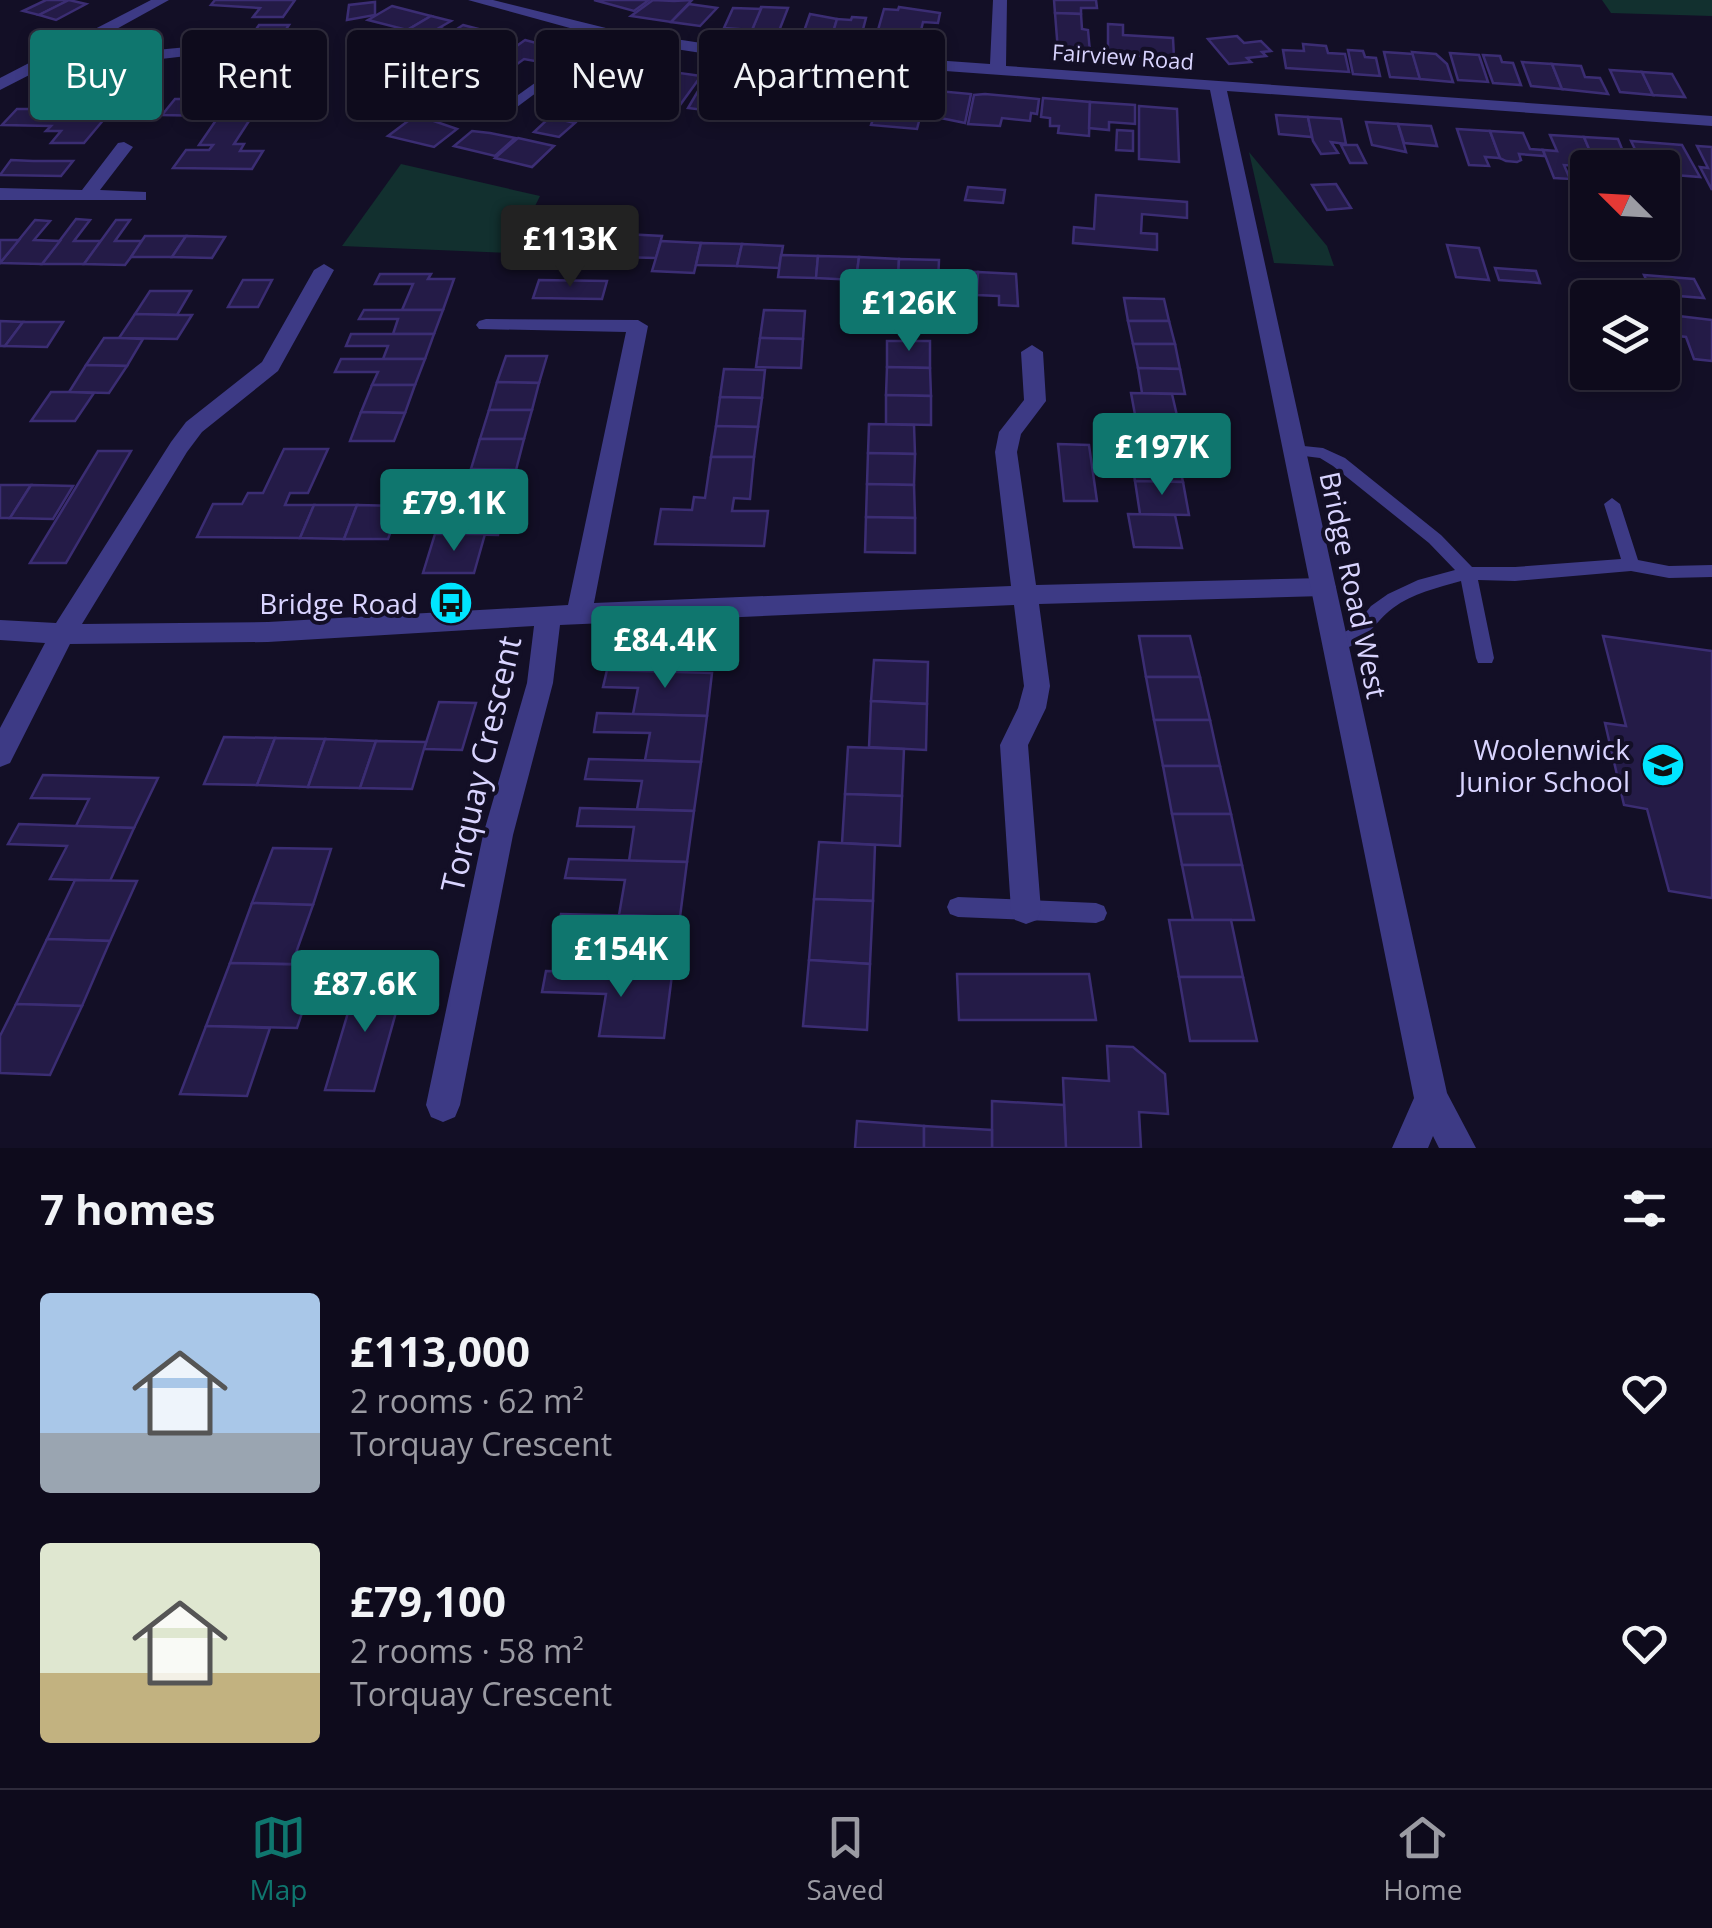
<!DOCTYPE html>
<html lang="en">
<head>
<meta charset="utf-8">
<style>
  body { margin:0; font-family:"Open Sans",sans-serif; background:#171425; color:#f1f3f6; height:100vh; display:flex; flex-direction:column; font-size:38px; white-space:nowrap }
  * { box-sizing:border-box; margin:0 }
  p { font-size:32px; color:#9b9ba3 }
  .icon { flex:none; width:55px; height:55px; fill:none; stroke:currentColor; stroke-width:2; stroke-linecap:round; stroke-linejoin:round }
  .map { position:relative; height:1148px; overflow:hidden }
  .panel { display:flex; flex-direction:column; background:#0e0b1c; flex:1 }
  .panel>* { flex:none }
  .guide { position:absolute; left:30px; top:30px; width:1000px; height:90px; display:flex; gap:20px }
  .needle { width:65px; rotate:294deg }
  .tools { position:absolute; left:1570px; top:150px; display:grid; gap:20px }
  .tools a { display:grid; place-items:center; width:110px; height:110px; border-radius:10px; background:#0e0b1c; box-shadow:0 5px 15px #0003,0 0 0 2px #2e2b3b; font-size:50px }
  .price { position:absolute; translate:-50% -85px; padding:0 22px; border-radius:10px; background:#0f766e; color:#fff; font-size:32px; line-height:65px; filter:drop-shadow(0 2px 5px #0008) }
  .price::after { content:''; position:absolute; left:50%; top:60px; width:30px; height:22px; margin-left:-15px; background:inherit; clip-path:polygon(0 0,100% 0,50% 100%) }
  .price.on { background:#222; color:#fff }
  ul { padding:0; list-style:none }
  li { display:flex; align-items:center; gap:30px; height:250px; padding:0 40px }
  li span { display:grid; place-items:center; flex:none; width:280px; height:200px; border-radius:10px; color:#555 }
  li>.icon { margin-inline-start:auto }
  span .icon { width:120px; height:120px; fill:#fffc; stroke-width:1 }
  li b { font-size:42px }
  h2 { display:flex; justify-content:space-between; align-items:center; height:120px; padding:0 40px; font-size:42px }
  .tag { padding:0 35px; border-radius:10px; background:#0e0b1c; box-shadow:0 5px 15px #0003,0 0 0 2px #2e2b3b; font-size:35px; line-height:90px }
  .tag.on { background:#0f766e; color:#fff }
  .tab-bar { display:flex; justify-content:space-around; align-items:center; height:140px; border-top:2px solid #2e2b3b; background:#0e0b1c; font-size:28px; color:#9b9ba3 }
  .tab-bar a { display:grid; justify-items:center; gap:5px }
  .tab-bar .on { color:#0f766e }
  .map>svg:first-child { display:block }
</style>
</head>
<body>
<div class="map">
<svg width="1712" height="1148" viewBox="0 0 1712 1148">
  <rect width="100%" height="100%" fill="#130f26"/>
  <!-- green -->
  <g fill="#12302f">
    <polygon points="1602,0 1712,0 1712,16 1611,13"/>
    <polygon points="1249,152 1327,246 1334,266 1274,263"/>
    <polygon points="401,164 540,196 512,253 342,246"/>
  </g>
  <!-- building -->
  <g fill="#241b47" stroke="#3b2d73" stroke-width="2.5">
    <polygon points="46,0 69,0 39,15 23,11"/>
    <polygon points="69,0 86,4 56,20 39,15"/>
    <polygon points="215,0 295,0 283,17 253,17 260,8 211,5"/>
    <polygon points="594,0 649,0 634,11"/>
    <polygon points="653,0 674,1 692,0 671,22 631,16"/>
    <polygon points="1054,0 1096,0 1097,8 1081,8 1081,14 1055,13"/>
    <polygon points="375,2 375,15 347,20 349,5"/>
    <polygon points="689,4 717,8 700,26 671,22"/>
    <polygon points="392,6 431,16 407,30 368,20"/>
    <polygon points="761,7 788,8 779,31 752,30"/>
    <polygon points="899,7 940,13 938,23 923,22 919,39 876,37 884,9 898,10"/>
    <polygon points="733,8 761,9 752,30 724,28"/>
    <polygon points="1055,13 1081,14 1082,29 1088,30 1090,52 1058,51"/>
    <polygon points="810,14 837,19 832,36 803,34"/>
    <polygon points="431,16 451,21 439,28 452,31 435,42 414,37 401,45 389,41"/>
    <polygon points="852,17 866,18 861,37 832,36 837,19 851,20"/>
    <polygon points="1108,24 1123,25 1123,35 1173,38 1174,58 1108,54"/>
    <polygon points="259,25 289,25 275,45 284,45 281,50 301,50 291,65 222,65 233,49 253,49 256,45 245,45"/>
    <polygon points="463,25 494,33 461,55 430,47"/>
    <polygon points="494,33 515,38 487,62 461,55"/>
    <polygon points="1237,36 1244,43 1261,41 1271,51 1262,52 1266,56 1247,58 1251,62 1229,64 1208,39"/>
    <polygon points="525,40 544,45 540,47 568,57 557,65 524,59 509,70 490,65"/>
    <polygon points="1303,44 1326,46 1328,53 1345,54 1349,72 1286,68 1283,50 1304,51"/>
    <polygon points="1348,50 1363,51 1365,57 1376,58 1380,76 1353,74"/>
    <polygon points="1384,52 1413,54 1420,79 1390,77"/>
    <polygon points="1412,52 1436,54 1447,64 1453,82 1420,79"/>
    <polygon points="1450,53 1479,55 1488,82 1458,80"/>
    <polygon points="1483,55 1500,56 1502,62 1513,63 1521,85 1493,83"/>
    <polygon points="590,58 634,66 610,90 559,81"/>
    <polygon points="1522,62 1552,64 1562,89 1531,86"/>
    <polygon points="1552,64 1581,66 1585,77 1600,78 1608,94 1562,89"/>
    <polygon points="634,66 663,71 650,85 670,89 680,73 701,76 680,105 610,90"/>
    <polygon points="1610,70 1642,72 1653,95 1620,92"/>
    <polygon points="1642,72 1672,74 1685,97 1653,95"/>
    <polygon points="708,74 747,77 737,96 714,93 704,110 688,108"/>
    <polygon points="747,77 788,82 774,107 751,104 754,97 737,96"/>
    <polygon points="790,81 835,85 826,104 779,101"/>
    <polygon points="241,84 273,84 234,144 244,144 240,151 263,151 252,169 173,168 186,150 209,150 213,145 199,145 223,110 215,110 211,116 162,115 175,99 219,99 223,94 234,94"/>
    <polygon points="847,85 879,88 874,105 839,108"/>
    <polygon points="895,88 927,90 917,129 871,125 878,105 890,106"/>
    <polygon points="927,90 971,94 965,123 921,114"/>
    <polygon points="448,91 471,97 461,105 437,98"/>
    <polygon points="985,94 1039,99 1037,114 1031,113 1030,121 1002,118 1000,126 968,124 974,95"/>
    <polygon points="1043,98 1090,102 1089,136 1058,133 1059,126 1050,126 1050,118 1041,117"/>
    <polygon points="1090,102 1135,105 1135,124 1109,122 1109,130 1089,128"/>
    <polygon points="84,104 116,105 84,143 51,143 61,131 46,131 51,126 2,125 17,109 65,109 60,115 74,115"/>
    <polygon points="1139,106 1177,109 1179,162 1139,159"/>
    <polygon points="1276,115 1308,117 1312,137 1279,134"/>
    <polygon points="550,117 575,123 559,137 534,132"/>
    <polygon points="1308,117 1341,119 1346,144 1331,142 1338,153 1321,154 1313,141"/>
    <polygon points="412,118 431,120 457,129 434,147 388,136"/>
    <polygon points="1366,122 1398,124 1406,152 1372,145"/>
    <polygon points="1398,124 1431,126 1437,146 1404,143"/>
    <polygon points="1457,129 1490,131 1500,158 1485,157 1489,166 1469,165"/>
    <polygon points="1117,130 1133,131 1133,151 1116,150"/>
    <polygon points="472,131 490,133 515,138 495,156 454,146"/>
    <polygon points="1490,131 1523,133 1530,149 1543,150 1545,156 1519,154 1521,160 1517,162 1506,161 1500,158"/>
    <polygon points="1550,135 1584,137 1597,167 1564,165 1570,179 1554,178 1543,150 1557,151"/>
    <polygon points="1584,137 1618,139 1622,149 1632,150 1641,168 1597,168"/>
    <polygon points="518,138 554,146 532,167 495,158"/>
    <polygon points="1631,141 1682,145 1700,177 1662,174 1662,168 1644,168"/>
    <polygon points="1341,145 1357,145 1366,163 1350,163"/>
    <polygon points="1697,146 1712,147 1712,190 1700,167 1708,168"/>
    <polygon points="11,160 33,161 73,161 61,176 0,175"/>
    <polygon points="1336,184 1351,208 1327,210 1312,185"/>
    <polygon points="968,187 1005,190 1003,203 965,200"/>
    <polygon points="1096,195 1187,202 1187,218 1142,214 1141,233 1157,234 1157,250 1073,243 1074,227 1094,229"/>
    <polygon points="76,219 90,220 74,241 101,241 84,264 42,264"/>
    <polygon points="35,220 50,221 34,240 60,241 42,264 0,263"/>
    <polygon points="116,220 130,220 115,241 142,241 131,257 125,265 84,264"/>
    <polygon points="604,224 627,225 616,257 576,255 584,233 601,234"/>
    <polygon points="535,231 584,233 576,255 526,253"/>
    <polygon points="624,234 662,236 656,258 616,257"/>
    <polygon points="145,236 186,236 172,257 131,257"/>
    <polygon points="186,236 225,237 212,258 172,257"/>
    <polygon points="0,240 19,240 0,263"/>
    <polygon points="661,241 701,243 694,273 652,271"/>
    <polygon points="701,243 742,244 737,266 696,265"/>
    <polygon points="742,244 783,246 779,268 737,266"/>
    <polygon points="1447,245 1479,248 1489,280 1456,277"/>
    <polygon points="781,255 818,256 816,278 778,277"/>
    <polygon points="818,256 859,257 856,280 816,278"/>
    <polygon points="859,257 899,259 898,281 856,280"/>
    <polygon points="899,259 939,260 938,283 898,281"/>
    <polygon points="1495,268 1536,271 1540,283 1499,280"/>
    <polygon points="939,271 978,272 977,295 938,294"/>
    <polygon points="978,272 1016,274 1018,306 999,305 999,296 977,295"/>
    <polygon points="380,274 431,274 428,279 454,279 443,310 402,310 413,284 375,284"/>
    <polygon points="1644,275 1694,279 1704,298 1653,294"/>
    <polygon points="243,280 272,280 258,307 228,307"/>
    <polygon points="539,280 607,281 602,299 533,298"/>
    <polygon points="150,291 191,291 177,315 135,314"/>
    <polygon points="1124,298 1164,299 1169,321 1128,321"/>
    <polygon points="364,310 443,310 434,334 393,334 398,319 359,319"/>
    <polygon points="764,310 805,311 803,339 760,338"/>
    <polygon points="135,314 177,315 192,315 177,339 119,338"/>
    <polygon points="1662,314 1712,320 1712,361 1694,359 1686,337 1663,334"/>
    <polygon points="0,321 23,322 5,346 0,346"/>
    <polygon points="1128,321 1169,321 1175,344 1133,344"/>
    <polygon points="23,322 63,322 47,347 5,346"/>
    <polygon points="351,334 434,334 425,359 383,359 388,346 346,346"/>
    <polygon points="104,338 119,338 143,339 127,366 86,365"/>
    <polygon points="760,338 803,339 801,368 756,367"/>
    <polygon points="887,341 930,341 930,368 887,367"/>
    <polygon points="1133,344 1175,344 1180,369 1138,368"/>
    <polygon points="506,356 547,356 539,383 497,382"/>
    <polygon points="341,359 425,359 415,385 372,385 378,372 335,372"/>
    <polygon points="86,365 127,366 109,393 69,392"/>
    <polygon points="887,367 930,368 931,396 886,395"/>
    <polygon points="1138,368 1180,369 1185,394 1142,393"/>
    <polygon points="724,369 765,370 762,398 720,397"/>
    <polygon points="497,382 539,383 532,410 489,410"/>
    <polygon points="372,385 415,385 405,413 361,412"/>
    <polygon points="51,392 69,392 94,393 75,421 31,421"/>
    <polygon points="1131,393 1172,394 1178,420 1136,420"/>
    <polygon points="886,395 931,396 931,425 886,424"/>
    <polygon points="720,397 762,398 758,427 716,426"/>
    <polygon points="489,410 532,410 524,439 480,439"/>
    <polygon points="361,412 405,413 394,441 350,441"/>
    <polygon points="1136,420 1178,420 1185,451 1141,450"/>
    <polygon points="869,424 914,425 915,454 868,453"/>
    <polygon points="716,426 758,427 754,457 711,457"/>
    <polygon points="480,439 524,439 516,470 471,469"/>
    <polygon points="1058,444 1089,445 1097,501 1064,501"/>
    <polygon points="284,449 328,449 308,493 290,493 285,505 314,505 300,538 197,537 213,504 242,504 248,493 263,493"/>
    <polygon points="1130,450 1176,451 1183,482 1135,481"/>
    <polygon points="98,451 131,451 66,563 30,563"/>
    <polygon points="868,453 915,454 914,485 867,484"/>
    <polygon points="711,457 754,457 750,499 734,498 732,511 768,511 764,546 655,544 661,509 692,510 694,497 705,498"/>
    <polygon points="471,469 516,470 507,501 462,501"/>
    <polygon points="1135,481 1183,482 1189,515 1140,514"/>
    <polygon points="867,484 914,485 915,518 866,517"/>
    <polygon points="0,485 31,485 10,518 0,518"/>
    <polygon points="31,485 73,486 53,519 10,518"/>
    <polygon points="462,501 507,501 498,535 451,534"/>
    <polygon points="314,505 357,505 344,539 300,538"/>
    <polygon points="357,505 400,506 388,539 344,539"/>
    <polygon points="1128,514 1175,515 1182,548 1134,547"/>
    <polygon points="866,517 915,518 915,553 865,552"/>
    <polygon points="435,534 485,534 474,573 423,573"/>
    <polygon points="1139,636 1190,636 1200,677 1146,677"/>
    <polygon points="1603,636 1712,651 1712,898 1669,891 1647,809 1624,805 1605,723 1626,726"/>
    <polygon points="874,660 928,662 927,704 871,701"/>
    <polygon points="607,670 712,673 707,716 633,714 638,688 603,687"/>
    <polygon points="1146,677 1200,677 1210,720 1154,720"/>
    <polygon points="871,701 927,704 926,750 869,747"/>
    <polygon points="439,702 476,703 462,750 424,749"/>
    <polygon points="597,713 707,716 701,762 645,760 650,733 594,732"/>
    <polygon points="1154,720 1210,720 1220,766 1163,766"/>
    <polygon points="224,737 275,738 257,785 204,784"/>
    <polygon points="275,738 325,739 308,787 257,785"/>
    <polygon points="325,739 376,741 360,788 308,787"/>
    <polygon points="376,741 426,742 412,789 360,788"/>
    <polygon points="848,747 904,749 902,796 845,794"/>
    <polygon points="589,759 701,762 694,811 637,809 642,781 585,779"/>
    <polygon points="1163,766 1220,766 1231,814 1172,814"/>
    <polygon points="43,775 158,778 134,828 76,826 89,799 31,798"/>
    <polygon points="845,794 902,796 900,846 842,843"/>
    <polygon points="580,808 694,811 687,862 629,861 634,827 577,826"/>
    <polygon points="1172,814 1231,814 1242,865 1182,865"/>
    <polygon points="19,824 76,826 134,828 110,881 50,879 67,846 8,844"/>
    <polygon points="819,842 875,845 873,901 814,899"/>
    <polygon points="273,848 331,849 313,905 252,903"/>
    <polygon points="569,859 687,862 680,917 619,915 625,880 565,878"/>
    <polygon points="1182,865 1242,865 1254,920 1193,920"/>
    <polygon points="75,880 137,881 110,941 47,939"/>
    <polygon points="814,899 873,901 870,964 809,960"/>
    <polygon points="252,903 313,905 292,964 230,963"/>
    <polygon points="561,914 680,917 672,975 610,973 616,932 557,930"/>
    <polygon points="1169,920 1231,920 1243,977 1179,977"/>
    <polygon points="47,939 110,941 82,1006 16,1004"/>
    <polygon points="809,960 870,964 867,1030 803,1026"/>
    <polygon points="230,963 318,965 297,1028 206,1026"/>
    <polygon points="546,971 672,975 664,1038 599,1036 606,994 542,992"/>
    <polygon points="957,974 1089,974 1096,1020 959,1020"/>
    <polygon points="1179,977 1243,977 1257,1041 1190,1041"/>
    <polygon points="358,979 405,980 374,1091 325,1090"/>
    <polygon points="16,1004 82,1006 50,1075 0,1073 0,1036"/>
    <polygon points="206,1026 270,1028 247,1096 180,1094"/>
    <polygon points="1107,1046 1133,1047 1165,1074 1168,1114 1139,1112 1141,1148 1066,1148 1063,1078 1109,1081"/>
    <polygon points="992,1101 1064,1105 1066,1148 992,1148"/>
    <polygon points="857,1121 924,1126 924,1148 855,1148"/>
    <polygon points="924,1126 992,1130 992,1148 924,1148"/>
  </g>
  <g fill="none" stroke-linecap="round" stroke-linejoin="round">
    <!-- service -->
    <g fill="#3d3a85" fill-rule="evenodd">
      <polygon points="606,32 615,34 505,116 497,116 497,110"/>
      <path d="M1294,445L1323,448L1345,458L1441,535L1472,567H1515L1621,559L1604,504L1612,498L1620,504L1638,560L1669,566L1712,565V577L1669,578L1631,571L1515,581L1478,580L1494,658L1492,663H1478L1476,658L1461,581C1437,588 1413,593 1393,608C1370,626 1369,641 1337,652L1331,650L1328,645L1331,640L1355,626L1371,606L1388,594L1418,580L1455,570L1429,543L1333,466L1320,458L1288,454L1286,450L1288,446Z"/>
      <polygon points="958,897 1096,903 1104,906 1107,913 1104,920 1096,923 958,917 950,914 947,907 950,900"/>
    </g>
    <!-- minor -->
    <g fill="#3d3a85" fill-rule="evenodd">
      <polygon points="151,0 169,0 102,37 156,50 198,46 206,51 204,54 161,59 137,90 131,92 123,87 146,57 90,44 0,90 0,78"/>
      <polygon points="124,142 133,147 100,190 146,192 146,200 0,200 0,188 82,190 118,143"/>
      <polygon points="324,264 334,270 278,371 202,432 187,452 82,624 268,622 568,605 626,332 479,329 476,325 479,321 486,319 638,320 648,326 594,603 1011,586 995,452 999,432 1024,400 1021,352 1032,345 1043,352 1046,401 1021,434 1017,452 1036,585 1323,578 1332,580 1336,587 1332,594 1323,596 1039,604 1050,686 1046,708 1028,745 1041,910 1037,920 1026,924 1015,920 1011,910 1000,745 1018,708 1024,686 1014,605 560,625 553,683 513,835 460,1105 455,1117 443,1122 431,1117 426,1105 483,835 527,683 534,626 268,642 70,644 10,763 0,767 0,728 45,643 0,640 0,620 56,623 171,442 186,422 262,362 314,270"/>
    </g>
    <!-- tertiary -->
    <polygon fill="#3d3a85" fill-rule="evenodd" points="468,0 493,0 610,29 708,44 990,64 993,0 1007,0 1006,66 1712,116 1712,126 1227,91 1447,1093 1476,1148 1439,1148 1433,1136 1428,1148 1392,1148 1414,1098 1210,90 708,54 610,39"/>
  </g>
  <!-- icons -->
  <defs>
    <g id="bus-disc" transform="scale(2.25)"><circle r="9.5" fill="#00e5ff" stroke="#130f26"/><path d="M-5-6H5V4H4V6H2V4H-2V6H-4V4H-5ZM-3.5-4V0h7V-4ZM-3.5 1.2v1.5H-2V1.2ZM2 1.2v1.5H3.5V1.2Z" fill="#111"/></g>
    <g id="school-disc" transform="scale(2.25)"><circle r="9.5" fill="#00e5ff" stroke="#130f26"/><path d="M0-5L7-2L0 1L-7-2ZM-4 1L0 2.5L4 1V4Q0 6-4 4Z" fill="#111"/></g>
  </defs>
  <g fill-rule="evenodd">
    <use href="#bus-disc" x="451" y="603"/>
    <use href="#school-disc" x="1663" y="765"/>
  </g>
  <g text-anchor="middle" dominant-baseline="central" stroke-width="8" stroke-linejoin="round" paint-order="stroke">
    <!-- far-street labels -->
    <g font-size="22" fill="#d9d4ff" stroke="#130f26">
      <text transform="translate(1123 56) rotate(4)">Fairview Road</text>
    </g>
    <!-- street labels -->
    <g font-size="28" fill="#d9d4ff" stroke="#130f26">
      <text transform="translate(1354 585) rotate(78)">Bridge Road West</text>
    </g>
    <!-- poi labels -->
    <g font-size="28" fill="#d9d4ff" stroke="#130f26" text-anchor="end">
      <text x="418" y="603">Bridge Road</text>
      <text x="1630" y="749">Woolenwick<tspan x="1630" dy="32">Junior School</tspan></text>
    </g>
    <!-- near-street labels -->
    <g font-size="32" fill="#d9d4ff" stroke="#130f26">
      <text transform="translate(480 764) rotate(-77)">Torquay Crescent</text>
    </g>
  </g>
</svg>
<div class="tools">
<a><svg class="needle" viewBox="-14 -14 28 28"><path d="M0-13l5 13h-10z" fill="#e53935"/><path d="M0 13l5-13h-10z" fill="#9b9ba3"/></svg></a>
<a><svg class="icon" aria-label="layers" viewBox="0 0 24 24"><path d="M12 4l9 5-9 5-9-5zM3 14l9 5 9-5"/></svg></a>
</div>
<b class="price on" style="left:570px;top:290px">£113K</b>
<b class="price" style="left:909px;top:354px">£126K</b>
<b class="price" style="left:1162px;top:498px">£197K</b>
<b class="price" style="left:454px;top:554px">£79.1K</b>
<b class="price" style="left:665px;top:691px">£84.4K</b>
<b class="price" style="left:621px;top:1000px">£154K</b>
<b class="price" style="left:365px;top:1035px">£87.6K</b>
<div class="guide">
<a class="tag on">Buy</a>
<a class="tag">Rent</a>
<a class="tag">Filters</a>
<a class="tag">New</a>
<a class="tag">Apartment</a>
</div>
</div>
<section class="panel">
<h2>7 homes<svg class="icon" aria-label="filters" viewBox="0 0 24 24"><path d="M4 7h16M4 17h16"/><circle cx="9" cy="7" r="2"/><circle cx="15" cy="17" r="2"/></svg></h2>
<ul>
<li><span style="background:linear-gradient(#a9c7e8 70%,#9aa5b1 0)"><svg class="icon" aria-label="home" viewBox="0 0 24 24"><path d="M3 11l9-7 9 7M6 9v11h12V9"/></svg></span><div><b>£113,000</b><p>2 rooms · 62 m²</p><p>Torquay Crescent</p></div><svg class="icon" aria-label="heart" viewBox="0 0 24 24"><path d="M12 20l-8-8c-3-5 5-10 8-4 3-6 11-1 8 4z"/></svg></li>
<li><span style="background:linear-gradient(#dfe7d0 65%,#c2b280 0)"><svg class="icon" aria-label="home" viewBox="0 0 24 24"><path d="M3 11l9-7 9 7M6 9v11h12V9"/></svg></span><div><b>£79,100</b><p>2 rooms · 58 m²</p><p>Torquay Crescent</p></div><svg class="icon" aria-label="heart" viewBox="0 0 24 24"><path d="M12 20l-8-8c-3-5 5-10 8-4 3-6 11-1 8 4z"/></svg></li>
</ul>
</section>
<nav class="tab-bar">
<a class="on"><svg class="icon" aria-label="map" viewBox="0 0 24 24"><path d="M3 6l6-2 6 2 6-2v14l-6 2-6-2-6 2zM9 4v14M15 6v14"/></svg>Map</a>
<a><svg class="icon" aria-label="saved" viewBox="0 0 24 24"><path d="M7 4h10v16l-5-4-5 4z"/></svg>Saved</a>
<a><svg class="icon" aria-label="home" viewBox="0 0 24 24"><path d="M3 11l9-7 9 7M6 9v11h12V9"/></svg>Home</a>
</nav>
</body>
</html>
